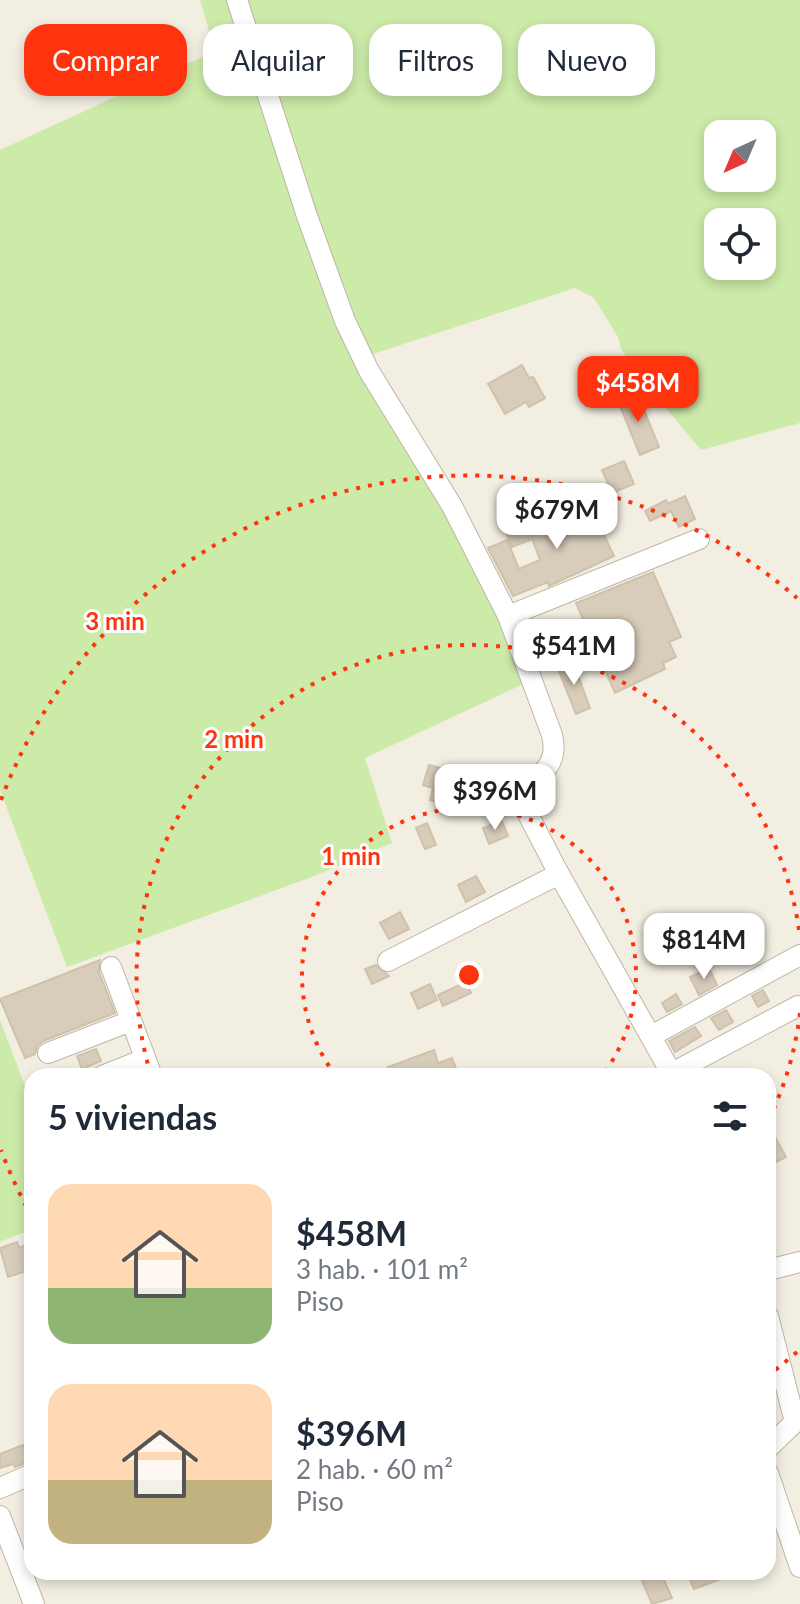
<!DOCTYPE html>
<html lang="es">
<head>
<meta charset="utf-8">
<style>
  body { margin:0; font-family:Lato,sans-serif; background:#f2f2f3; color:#1f2937; height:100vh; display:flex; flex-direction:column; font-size:30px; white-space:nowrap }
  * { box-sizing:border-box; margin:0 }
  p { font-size:26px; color:#747a83 }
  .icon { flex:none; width:44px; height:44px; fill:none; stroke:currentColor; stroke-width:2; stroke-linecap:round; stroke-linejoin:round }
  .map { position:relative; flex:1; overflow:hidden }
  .drawer { position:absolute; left:24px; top:1068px; width:752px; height:512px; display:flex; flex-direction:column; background:#fff; border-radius:24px; box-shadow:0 4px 12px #0003 }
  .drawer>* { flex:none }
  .hud { position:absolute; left:24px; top:24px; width:752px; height:72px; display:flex; gap:16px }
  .needle { width:52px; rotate:224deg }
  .fabs { position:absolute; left:704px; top:120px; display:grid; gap:16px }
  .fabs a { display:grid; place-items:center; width:72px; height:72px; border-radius:16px; background:#fff; box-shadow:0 4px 12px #0003; font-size:40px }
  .price { position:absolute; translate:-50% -68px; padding:0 18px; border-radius:16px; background:#fff; color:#222; font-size:26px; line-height:52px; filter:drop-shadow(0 2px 4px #0008) }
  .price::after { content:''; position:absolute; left:50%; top:48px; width:24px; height:18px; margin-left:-12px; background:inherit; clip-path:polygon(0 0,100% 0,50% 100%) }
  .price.active { background:#ff330d; color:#fff }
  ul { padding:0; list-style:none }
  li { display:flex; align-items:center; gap:24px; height:200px; padding:0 24px }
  li span { display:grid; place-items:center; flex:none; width:224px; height:160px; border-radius:24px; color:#555 }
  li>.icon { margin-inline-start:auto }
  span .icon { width:96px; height:96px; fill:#fffc; stroke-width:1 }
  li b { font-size:34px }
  h2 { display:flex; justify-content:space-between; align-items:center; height:96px; padding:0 24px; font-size:34px }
  .pill { padding:0 28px; border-radius:24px; background:#fff; box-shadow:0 4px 12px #0003; font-size:28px; line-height:72px }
  .pill.active { background:#ff330d; color:#fff }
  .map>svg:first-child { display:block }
</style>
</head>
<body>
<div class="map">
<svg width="800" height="1604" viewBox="0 0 800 1604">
  <rect width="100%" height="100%" fill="#f3eee2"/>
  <!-- green -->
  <g fill="#cceaa8" fill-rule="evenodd">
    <path d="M200,0H800V423L701,450L647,386L621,349L618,337L594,298L575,288L364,357L452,506L532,680L365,758L392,843L317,875L67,967L0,790V150L215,51ZM718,134H762V178H718ZM718,222H762V266H718Z"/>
    <polygon points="0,1020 32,1105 32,1229 0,1242"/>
  </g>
  <!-- building -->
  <g fill="#d8ccba" stroke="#d0c1aa" stroke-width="2">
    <polygon points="522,365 529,378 533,377 545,398 529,407 526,402 505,414 488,384"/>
    <polygon points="597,389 601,401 586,406 582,393"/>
    <polygon points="637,393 659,447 640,455 618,401"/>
    <polygon points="624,461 634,484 612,493 602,470"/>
    <polygon points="584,493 614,556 549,586 548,582 513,596 488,548 507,540 519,569 540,560 530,533 547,526 549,531 573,520 564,502"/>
    <polygon points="685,496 695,519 679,527 671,511 650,521 645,511 666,500 668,504"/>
    <polygon points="518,508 530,540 512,547 500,516"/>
    <polygon points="653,572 681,637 669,642 676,657 663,663 665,669 615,693 576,603"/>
    <polygon points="572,660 590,708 576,714 557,666"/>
    <polygon points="429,765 465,775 456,807 430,800 433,788 423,785"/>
    <polygon points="502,821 508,836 489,844 483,828"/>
    <polygon points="427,823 436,845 425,849 416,828"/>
    <polygon points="476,876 485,892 466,902 458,885"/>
    <polygon points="400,912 409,929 389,939 380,923"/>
    <polygon points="100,960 99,972 115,1013 43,1041 37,1046 35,1054 25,1058 0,999"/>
    <polygon points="376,965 389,976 372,984 365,969"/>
    <polygon points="709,968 717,985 699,995 690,977"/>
    <polygon points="466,982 471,993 443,1006 438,995"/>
    <polygon points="430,984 437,1000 418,1009 411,993"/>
    <polygon points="763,990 769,1001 758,1007 752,996"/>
    <polygon points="676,994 682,1004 667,1012 662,1003"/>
    <polygon points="726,1010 733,1022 719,1030 711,1018"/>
    <polygon points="695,1027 701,1036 675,1052 669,1041"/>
    <polygon points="96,1049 101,1061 82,1069 77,1056"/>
    <polygon points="434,1050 438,1063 452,1058 459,1076 391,1076 388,1067"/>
    <polygon points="768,1124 786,1157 768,1166"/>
    <polygon points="17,1242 19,1248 32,1242 32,1269 8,1277 0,1248"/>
    <polygon points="23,1445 30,1461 15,1467 13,1464 0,1468 0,1454"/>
    <polygon points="698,1572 736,1572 737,1573 694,1589 688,1575"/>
    <polygon points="661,1573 672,1598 652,1604 642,1581"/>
  </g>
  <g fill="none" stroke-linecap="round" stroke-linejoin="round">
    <!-- minor casing -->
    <g stroke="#beb6a5" stroke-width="22">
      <g id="minor">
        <path d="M237,0L307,216L345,321L369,371L452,506L508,616L552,735C560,766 538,776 518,795L559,874L673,1076"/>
        <polyline points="508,616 699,539"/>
        <polyline points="388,961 559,874"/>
        <polyline points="111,967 152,1076"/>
        <polyline points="651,1036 800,955"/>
        <polyline points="48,1053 131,1021"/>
        <polyline points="672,1073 798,1006"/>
        <polyline points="102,1076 145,1059"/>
        <polyline points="768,1270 800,1262"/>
        <polyline points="768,1316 795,1422"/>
        <polyline points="768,1448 795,1422 800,1420"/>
        <polyline points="768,1473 800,1567"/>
        <polyline points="0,1488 32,1474"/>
        <polyline points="0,1516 34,1604"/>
      </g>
    </g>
    <!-- minor -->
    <use href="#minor" stroke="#fff" stroke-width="20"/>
  </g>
  <!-- distance rings -->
  <g fill="none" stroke="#ff330d" stroke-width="4" stroke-dasharray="4 8">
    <path d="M336 1076A167 167 0 1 1 602 1076"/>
    <path d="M800 1013A333 333 0 0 1 768 1121M151 1075A333 333 0 1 1 800 937"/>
    <path d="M797 1352A500 500 0 0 1 770 1374M32 1217A500 500 0 0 1 1 1150M1 800A500 500 0 0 1 797 598"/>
  </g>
  <circle cx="469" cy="975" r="12" fill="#ff330d" stroke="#fff" stroke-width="4"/>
  <g font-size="24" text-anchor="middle" font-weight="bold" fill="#ff330d" stroke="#fff" stroke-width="6" stroke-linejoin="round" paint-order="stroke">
    <text x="115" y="630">3 min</text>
    <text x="234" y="748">2 min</text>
    <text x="351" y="865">1 min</text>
  </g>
</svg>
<div class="fabs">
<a><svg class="needle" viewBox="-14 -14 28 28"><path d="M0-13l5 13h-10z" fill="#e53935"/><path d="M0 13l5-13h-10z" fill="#747a83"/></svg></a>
<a><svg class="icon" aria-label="locate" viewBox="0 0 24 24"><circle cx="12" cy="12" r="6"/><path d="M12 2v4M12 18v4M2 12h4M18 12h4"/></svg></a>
</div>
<b class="price active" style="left:638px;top:424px">$458M</b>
<b class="price" style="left:557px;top:551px">$679M</b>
<b class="price" style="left:574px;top:687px">$541M</b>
<b class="price" style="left:495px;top:832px">$396M</b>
<b class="price" style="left:704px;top:981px">$814M</b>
<div class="hud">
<a class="pill active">Comprar</a>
<a class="pill">Alquilar</a>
<a class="pill">Filtros</a>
<a class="pill">Nuevo</a>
</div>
<section class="drawer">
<h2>5 viviendas<svg class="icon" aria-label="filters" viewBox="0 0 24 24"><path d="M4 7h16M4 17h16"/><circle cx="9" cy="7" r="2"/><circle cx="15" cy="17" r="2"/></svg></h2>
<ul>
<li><span style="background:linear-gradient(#ffd9b3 65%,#8fb573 0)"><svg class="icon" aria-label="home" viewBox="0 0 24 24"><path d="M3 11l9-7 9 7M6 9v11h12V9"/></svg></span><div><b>$458M</b><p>3 hab. · 101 m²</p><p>Piso</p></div></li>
<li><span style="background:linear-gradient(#ffd9b3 60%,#c2b280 0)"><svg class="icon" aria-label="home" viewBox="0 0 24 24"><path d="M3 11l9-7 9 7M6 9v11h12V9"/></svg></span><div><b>$396M</b><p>2 hab. · 60 m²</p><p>Piso</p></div></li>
</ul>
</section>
</div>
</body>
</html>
